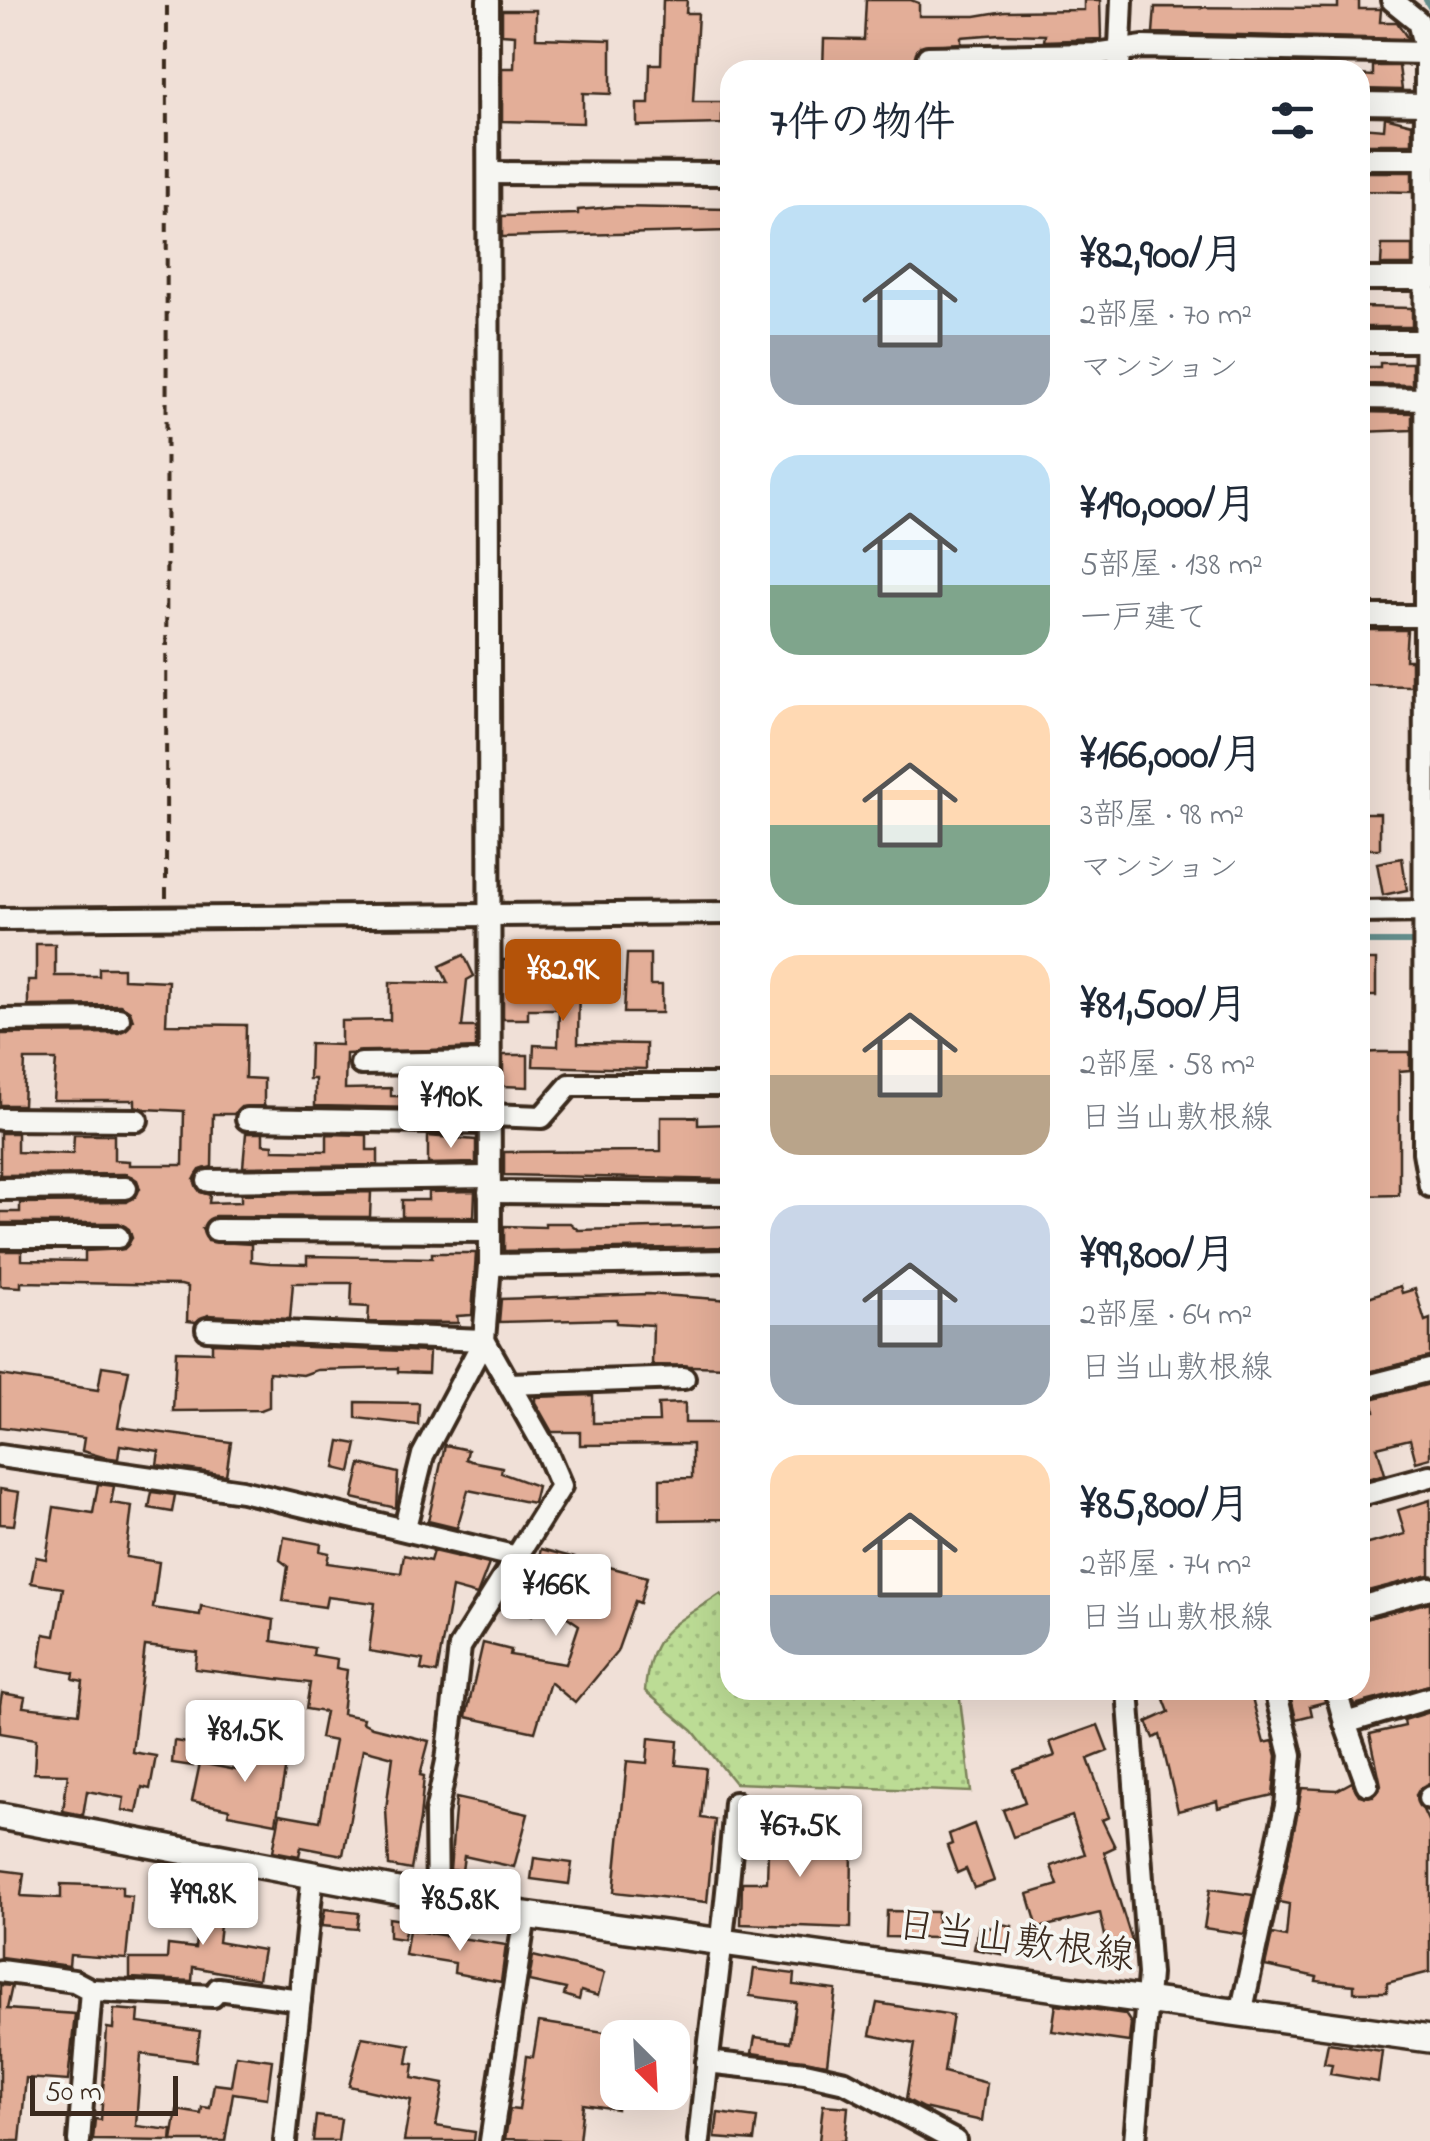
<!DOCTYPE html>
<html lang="ja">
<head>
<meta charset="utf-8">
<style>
  body { margin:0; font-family:"Indie Flower","Klee One",sans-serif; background:#f2f2f3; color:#1f2937; height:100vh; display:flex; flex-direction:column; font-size:38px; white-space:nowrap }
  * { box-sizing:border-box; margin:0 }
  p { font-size:32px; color:#747a83 }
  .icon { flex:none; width:55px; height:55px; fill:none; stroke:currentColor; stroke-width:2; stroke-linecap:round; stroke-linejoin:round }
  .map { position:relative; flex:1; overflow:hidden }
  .panel { position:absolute; left:720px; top:60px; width:650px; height:1640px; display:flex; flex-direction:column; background:#fff; border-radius:30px; box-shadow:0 10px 40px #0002 }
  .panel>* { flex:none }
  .needle { width:65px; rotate:156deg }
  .controls { position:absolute; left:600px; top:2020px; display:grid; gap:20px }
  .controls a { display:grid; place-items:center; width:90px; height:90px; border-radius:20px; background:#fff; box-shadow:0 10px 40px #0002; font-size:50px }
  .scale { position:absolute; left:30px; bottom:25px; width:148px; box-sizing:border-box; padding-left:10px; border:5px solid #3b2a1e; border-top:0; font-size:28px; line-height:35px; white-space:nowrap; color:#3b2a1e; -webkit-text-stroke:8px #f6f6f2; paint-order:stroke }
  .price { position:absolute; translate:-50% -85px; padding:0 22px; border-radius:10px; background:#fff; color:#222; font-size:32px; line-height:65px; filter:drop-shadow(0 2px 5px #0008) }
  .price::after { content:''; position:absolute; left:50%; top:60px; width:30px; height:22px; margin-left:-15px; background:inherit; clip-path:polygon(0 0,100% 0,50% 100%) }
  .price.on { background:#b45309; color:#fff }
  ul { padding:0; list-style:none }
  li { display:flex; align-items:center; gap:30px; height:250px; padding:0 50px }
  li span { display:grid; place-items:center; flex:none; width:280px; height:200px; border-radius:30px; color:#555 }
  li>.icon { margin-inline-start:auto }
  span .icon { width:120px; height:120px; fill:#fffc; stroke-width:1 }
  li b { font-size:42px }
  h2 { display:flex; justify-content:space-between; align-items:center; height:120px; padding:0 50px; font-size:42px }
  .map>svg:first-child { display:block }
</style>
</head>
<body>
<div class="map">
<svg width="1430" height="2141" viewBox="0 0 1430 2141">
  <defs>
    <pattern id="green-dots" width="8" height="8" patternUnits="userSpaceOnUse" patternTransform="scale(2.5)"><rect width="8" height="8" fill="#bcdc95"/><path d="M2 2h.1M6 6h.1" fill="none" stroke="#a2bd80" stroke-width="1.8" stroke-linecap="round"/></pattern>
  </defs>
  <rect width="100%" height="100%" fill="#f0e0d7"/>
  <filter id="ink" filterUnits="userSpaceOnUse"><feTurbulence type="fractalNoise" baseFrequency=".01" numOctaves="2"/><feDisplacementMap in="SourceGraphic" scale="20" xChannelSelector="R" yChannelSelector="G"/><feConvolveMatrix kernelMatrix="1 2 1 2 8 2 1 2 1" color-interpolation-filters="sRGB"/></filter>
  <g filter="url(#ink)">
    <!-- green -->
    <path fill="url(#green-dots)" stroke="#7c835a" stroke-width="2.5" d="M720,1594L730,1603V1690H959L971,1792L735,1783L693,1731L645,1691C650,1629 673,1626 720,1594Z"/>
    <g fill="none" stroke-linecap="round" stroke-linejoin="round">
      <!-- stream -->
      <g stroke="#638d8b" stroke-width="6">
        <polyline points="1426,0 1430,7"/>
        <polyline points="1360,942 1419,942"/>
      </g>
    </g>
    <!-- building -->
    <g fill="#e3ae98" stroke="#3b2a1e" stroke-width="2.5">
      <polygon points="663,0 687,0 686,13 698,13 693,102 722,102 722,124 637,126 637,104 649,104 650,64 661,64"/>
      <polygon points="866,0 911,0 919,3 919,16 975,16 1005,11 1084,10 1084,0 1100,0 1101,39 1044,41 1045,35 1000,34 961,37 961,43 920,46 914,58 925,70 911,70 911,65 850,64 850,70 823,70 824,39 864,40"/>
      <polygon points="1338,0 1359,0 1359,9 1381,9 1380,22 1397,22 1408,39 1153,33 1155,7 1338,8"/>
      <polygon points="502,10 536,10 536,38 611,40 611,94 583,93 583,123 502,121 502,68 514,68 515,35 502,34"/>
      <polygon points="1168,61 1311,64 1310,70 1167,70"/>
      <polygon points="1373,66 1399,66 1402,90 1360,89 1360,75 1373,76"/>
      <polygon points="1385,117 1412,124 1412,144 1360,144 1360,127 1384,129"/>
      <polygon points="1360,172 1412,172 1412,192 1360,191"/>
      <polygon points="613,207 730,209 730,231 502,237 502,216 578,214 578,210"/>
      <polygon points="1382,245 1412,245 1412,265 1381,265"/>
      <polygon points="1360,307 1412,308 1412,327 1360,327"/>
      <polygon points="1380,363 1412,363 1412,385 1360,384 1360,367 1380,367"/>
      <polygon points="1360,412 1412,413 1412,430 1360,432"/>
      <polygon points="1360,630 1407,630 1405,660 1411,660 1411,686 1360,685"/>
      <rect x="1360" y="813" width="20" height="36"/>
      <polygon points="1402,858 1407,890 1383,895 1377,863"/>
      <polygon points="36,944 55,944 55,976 99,976 99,968 123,968 123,979 168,981 166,1024 246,1025 245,1078 264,1079 264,1106 241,1107 234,1114 213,1114 212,1167 200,1170 194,1180 200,1192 210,1195 209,1203 241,1202 241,1194 371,1192 370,1217 215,1216 202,1229 208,1241 251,1244 251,1261 270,1263 307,1264 307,1256 432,1258 432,1253 476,1253 472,1315 457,1316 458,1323 368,1322 369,1307 351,1306 352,1283 293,1283 290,1319 208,1315 196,1322 187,1321 188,1287 181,1285 21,1282 21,1287 0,1286 0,1251 22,1251 22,1260 85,1261 85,1251 124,1249 132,1238 129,1229 119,1223 0,1223 0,1212 20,1212 20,1203 127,1202 140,1189 137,1180 126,1174 0,1175 0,1133 17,1133 17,1152 73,1154 74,1135 114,1135 114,1160 129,1161 129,1165 183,1165 184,1111 145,1109 135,1106 135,1100 53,1100 56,1060 25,1060 23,1105 0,1105 0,1034 119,1033 133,1020 130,1011 120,1005 28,1006 28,980 36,980"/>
      <polygon points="627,954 650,954 650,985 662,985 662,1013 624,1013"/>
      <polygon points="464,955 474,976 467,980 462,1027 476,1027 476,1048 346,1054 345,1089 391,1088 391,1096 468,1097 468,1109 315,1106 315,1079 309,1079 310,1044 341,1045 341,1021 390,1020 390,982 448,983 440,966"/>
      <polygon points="503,960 529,960 528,991 559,991 559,976 579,976 578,1043 646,1044 646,1069 533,1066 534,1045 558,1046 559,1009 528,1009 528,1019 503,1019"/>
      <rect x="1360" y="960" width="16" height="36"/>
      <polygon points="1379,1052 1410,1052 1410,1070 1399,1071 1399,1195 1360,1196 1360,1053"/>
      <polygon points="503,1055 528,1055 528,1087 503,1086"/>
      <polygon points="661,1117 698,1117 698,1125 730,1124 730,1180 504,1175 504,1152 661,1151"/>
      <polygon points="246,1133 263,1133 263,1144 273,1145 273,1150 327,1151 327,1134 367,1135 367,1150 378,1150 378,1165 243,1167"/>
      <polygon points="428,1136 476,1140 476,1163 428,1164"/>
      <polygon points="475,1191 474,1217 402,1217 402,1200 428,1200 428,1192"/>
      <polygon points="545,1223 570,1223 578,1230 730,1226 730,1247 504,1251 504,1226 545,1227"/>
      <polygon points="1400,1286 1402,1293 1415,1289 1425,1321 1430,1319 1430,1357 1360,1374 1360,1300"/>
      <polygon points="648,1294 730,1300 730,1367 652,1365 653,1325 616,1323 616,1319 499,1322 501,1299"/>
      <polygon points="212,1343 429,1352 428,1373 398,1372 398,1368 317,1370 303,1375 269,1372 269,1407 261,1410 173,1411 176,1351 212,1352"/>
      <polygon points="102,1366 129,1370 118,1427 231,1442 226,1475 157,1465 159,1451 120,1445 118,1459 103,1457 82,1451 84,1438 0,1427 0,1375 98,1390"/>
      <polygon points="1430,1384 1430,1458 1416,1462 1410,1439 1377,1447 1385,1474 1360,1481 1360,1416 1375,1411 1371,1399"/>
      <polygon points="593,1395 593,1423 659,1422 658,1404 685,1403 685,1423 730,1423 730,1519 660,1520 660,1479 692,1478 692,1444 580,1445 580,1432 552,1432 535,1402 535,1397"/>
      <polygon points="356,1402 419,1403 418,1425 356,1418"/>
      <polygon points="340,1441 357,1444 351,1472 335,1468"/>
      <polygon points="445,1445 468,1450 466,1459 471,1461 502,1467 501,1473 537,1486 533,1503 468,1490 457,1528 428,1521"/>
      <polygon points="361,1464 398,1473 396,1508 353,1498"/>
      <polygon points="98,1484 114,1486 111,1503 132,1506 126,1557 159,1562 153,1608 200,1615 201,1606 274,1620 272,1641 314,1648 313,1655 337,1659 336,1668 347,1670 342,1714 363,1718 362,1722 372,1727 429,1741 420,1775 424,1776 420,1819 411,1870 389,1866 386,1809 393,1757 363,1749 343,1855 301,1847 299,1856 273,1851 280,1814 320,1821 335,1741 320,1738 325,1712 306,1709 310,1683 195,1669 197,1652 145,1646 132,1752 156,1756 150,1789 142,1787 137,1813 122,1810 124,1798 87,1791 83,1815 63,1811 68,1774 34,1773 36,1739 0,1733 0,1705 2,1693 25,1697 23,1707 79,1713 83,1681 73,1679 74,1673 39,1667 44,1634 55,1636 63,1588 31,1583 36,1557 46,1559 54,1507 93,1513"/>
      <polygon points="0,1489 19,1492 14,1525 0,1524"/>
      <polygon points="152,1492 175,1495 172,1512 149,1508"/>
      <polygon points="1430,1500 1430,1575 1360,1593 1360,1546 1405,1534 1398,1510"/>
      <polygon points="284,1537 321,1544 320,1551 329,1553 327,1563 401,1573 404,1555 430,1561 433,1551 489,1564 477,1595 452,1588 437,1673 421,1670 423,1660 369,1651 375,1603 327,1597 325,1607 283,1601 288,1566 280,1560"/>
      <polygon points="541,1549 647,1577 640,1603 635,1601 617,1652 575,1703 550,1682 535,1732 466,1717 483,1643 511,1650 510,1655 566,1664 579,1625 541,1599 532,1615 506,1602 522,1574 533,1580"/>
      <polygon points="1430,1602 1430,1685 1354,1705 1350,1690 1360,1690 1360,1620"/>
      <polygon points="1169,1690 1199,1690 1200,1697 1224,1690 1250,1690 1264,1743 1273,1741 1277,1756 1273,1795 1218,1808 1217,1801 1178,1811 1160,1735 1154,1738 1147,1722 1169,1712 1164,1699 1170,1696"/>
      <polygon points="1289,1690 1323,1690 1325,1702 1310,1706 1312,1715 1296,1719"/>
      <polygon points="1430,1712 1430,1784 1416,1795 1430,1825 1430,1972 1387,1983 1387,1992 1354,1992 1354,1985 1316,1981 1317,1977 1265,1966 1272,1934 1286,1937 1289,1904 1279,1902 1302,1788 1337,1790 1352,1782 1359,1795 1373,1796 1381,1785 1370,1734 1405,1726 1404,1720"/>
      <polygon points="1098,1725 1108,1751 1088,1759 1109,1817 1102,1820 1115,1847 1104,1852 1133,1944 1108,1949 1100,1913 1038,1928 1028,1894 1058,1885 1051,1866 1085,1854 1072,1816 1013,1837 1003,1810 1025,1802 1014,1770 1055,1756 1050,1742"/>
      <polygon points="649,1738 678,1741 676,1765 706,1768 701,1818 715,1820 707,1902 614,1892 627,1761 647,1763"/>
      <polygon points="174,1741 195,1744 193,1766 172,1763"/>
      <polygon points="240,1746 288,1754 276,1823 228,1814 229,1809 192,1801 200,1763 236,1770"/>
      <polygon points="456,1798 528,1814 514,1867 464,1856 462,1871 450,1870"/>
      <polygon points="769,1815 813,1816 812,1845 852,1845 851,1928 741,1924 742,1882 767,1882"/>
      <polygon points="974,1824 994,1881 974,1888 966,1869 957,1873 947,1846 952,1844 949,1834"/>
      <polygon points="534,1858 572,1863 569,1884 531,1879"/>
      <polygon points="0,1870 24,1873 21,1896 61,1898 61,1884 122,1886 122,1895 132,1896 126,1959 70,1955 69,1966 0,1957"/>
      <polygon points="202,1881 225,1884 218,1942 263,1950 258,1979 193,1967 192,1981 130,1978 130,1959 167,1959 168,1945 195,1948"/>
      <polygon points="1210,1889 1253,1895 1244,1934 1204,1928"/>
      <polygon points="325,1909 359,1913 357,1929 322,1926"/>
      <polygon points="887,1911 937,1912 937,1938 886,1937"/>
      <polygon points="389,1918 408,1921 403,1939 389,1937"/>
      <polygon points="996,1923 1012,1926 1006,1955 974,1949 979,1925 992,1928"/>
      <polygon points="409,1930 506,1945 501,1982 454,1973 455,1963 405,1955"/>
      <polygon points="533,1956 604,1973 598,1996 581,1991 579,2000 564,1995 566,1989 529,1981"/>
      <polygon points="754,1969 795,1974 794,1985 836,1990 827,2064 752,2053 755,2037 790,2042 796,2002 750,1996"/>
      <polygon points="0,1985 12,1986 7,2009 75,2014 68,2081 26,2078 20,2141 0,2141"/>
      <polygon points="877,2003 953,2015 944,2072 987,2083 982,2121 923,2108 906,2099 915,2044 870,2035"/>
      <polygon points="1056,2004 1125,2014 1131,2023 1129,2042 1052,2031"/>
      <polygon points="114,2009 139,2011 138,2023 200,2031 196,2061 141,2054 136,2126 172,2130 171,2141 93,2140 95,2119 101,2120 107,2028 113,2029"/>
      <polygon points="539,2022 618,2034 617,2109 583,2104 579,2141 505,2139 510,2109 519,2110 526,2056 533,2057"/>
      <polygon points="362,2037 410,2045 407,2063 414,2064 412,2078 444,2084 436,2126 475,2132 474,2141 404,2141 411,2100 349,2086"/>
      <polygon points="1328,2043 1382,2051 1378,2082 1330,2074 1332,2064 1324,2063"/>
      <polygon points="236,2055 272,2060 267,2098 233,2093 225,2141 172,2141 177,2110 201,2114 202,2107 210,2108 214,2084 231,2086"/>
      <polygon points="823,2105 848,2107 845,2141 819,2141"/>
      <polygon points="718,2113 757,2118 754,2141 715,2138"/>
      <polygon points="316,2116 341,2119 338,2141 313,2141"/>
    </g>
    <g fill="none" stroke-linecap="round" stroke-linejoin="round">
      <!-- minor casing -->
      <g stroke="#3b2a1e" stroke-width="28">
        <g id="minor">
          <polyline points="1392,0 1418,21 1426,53 1424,1152 1430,1186"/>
          <polyline points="928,57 1095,54 1143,47 1426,53"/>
          <polyline points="1119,70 1122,0"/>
          <polyline points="1360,103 1426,104"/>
          <polyline points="1360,158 1429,158"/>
          <polyline points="489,173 730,174"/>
          <polyline points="1360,279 1430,279"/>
          <polyline points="1360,341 1427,341"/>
          <polyline points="1360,398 1427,399"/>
          <polyline points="1360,616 1428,616"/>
          <polyline points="1360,912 1430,911"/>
          <polyline points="0,919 730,913"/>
          <polyline points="0,1020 119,1019"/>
          <polyline points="361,1064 489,1062"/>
          <polyline points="489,1115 542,1117 570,1085 730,1085"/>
          <polyline points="0,1119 137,1120"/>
          <polyline points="247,1119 489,1123"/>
          <polyline points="208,1181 489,1177"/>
          <polyline points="0,1189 126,1188"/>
          <polyline points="489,1192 730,1194"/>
          <polyline points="216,1230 489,1231"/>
          <polyline points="0,1237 118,1237"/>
          <polyline points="490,1265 730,1261"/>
          <polyline points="207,1329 484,1340"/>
          <polyline points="509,1384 684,1378"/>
          <polyline points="1360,1388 1430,1370"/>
          <polyline points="0,1456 242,1491 513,1556"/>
          <polyline points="1360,1495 1430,1476"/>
          <polyline points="405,1527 423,1455 484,1340 490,1265 488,0"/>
          <polyline points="1360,1607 1430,1588"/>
          <polyline points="1128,1690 1149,1974 1135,2141"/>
          <polyline points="1336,1690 1345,1723 1430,1698"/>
          <polyline points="1345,1723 1367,1784"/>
          <polyline points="1429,1798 1430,1797"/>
          <polyline points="437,1899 436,1813 447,1761 460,1647 561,1486 543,1444 484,1340"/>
          <polyline points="0,1971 74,1981 91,1990 79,2141"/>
          <polyline points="91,1990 213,1996 218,1989 300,2000"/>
          <polyline points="1241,2014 1286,1806 1291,1755 1275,1690"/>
          <polyline points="707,2062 805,2073 845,2082 955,2141"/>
          <polyline points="285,2141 313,1875"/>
          <polyline points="491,2141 525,1915"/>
          <path d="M699,2141C710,2028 727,1917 735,1803"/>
        </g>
      </g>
      <!-- major casing -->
      <g stroke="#3b2a1e" stroke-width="32">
        <polyline id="major" points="0,1816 525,1915 1430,2039"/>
      </g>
      <!-- path -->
      <polyline stroke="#3b2a1e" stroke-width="4" stroke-dasharray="10 8" stroke-linecap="butt" points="166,898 167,0"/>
      <!-- minor -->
      <use href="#minor" stroke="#f6f6f2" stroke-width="20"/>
      <!-- major -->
      <use href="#major" stroke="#f6f6f2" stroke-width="25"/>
    </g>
  </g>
  <g text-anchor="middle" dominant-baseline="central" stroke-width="8" stroke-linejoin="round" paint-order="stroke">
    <!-- street labels -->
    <g font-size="40" fill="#3b2a1e" stroke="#f6f6f2">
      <text transform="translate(1015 1943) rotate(8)">日当山敷根線</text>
    </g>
  </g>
</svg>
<div class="controls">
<a><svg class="needle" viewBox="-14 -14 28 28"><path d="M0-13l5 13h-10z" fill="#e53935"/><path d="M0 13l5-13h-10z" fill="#747a83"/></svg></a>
</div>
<div class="scale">50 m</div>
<b class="price on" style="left:563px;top:1024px">¥82.9K</b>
<b class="price" style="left:451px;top:1151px">¥190K</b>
<b class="price" style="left:556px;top:1639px">¥166K</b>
<b class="price" style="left:245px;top:1785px">¥81.5K</b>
<b class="price" style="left:800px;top:1880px">¥67.5K</b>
<b class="price" style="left:203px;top:1948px">¥99.8K</b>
<b class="price" style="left:460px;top:1954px">¥85.8K</b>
<section class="panel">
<h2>7件の物件<svg class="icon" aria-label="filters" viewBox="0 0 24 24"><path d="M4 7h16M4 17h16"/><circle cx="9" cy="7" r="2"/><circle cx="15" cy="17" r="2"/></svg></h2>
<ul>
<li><span style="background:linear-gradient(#bfe0f5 65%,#9aa5b1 0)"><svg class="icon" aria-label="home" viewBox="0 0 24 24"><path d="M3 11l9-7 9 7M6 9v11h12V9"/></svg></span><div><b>¥82,900/月</b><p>2部屋 · 70 m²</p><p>マンション</p></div></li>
<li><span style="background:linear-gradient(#bfe0f5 65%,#7fa58c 0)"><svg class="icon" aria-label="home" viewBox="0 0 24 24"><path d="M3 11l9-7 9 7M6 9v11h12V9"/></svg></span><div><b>¥190,000/月</b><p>5部屋 · 138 m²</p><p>一戸建て</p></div></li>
<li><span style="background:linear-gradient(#ffd9b3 60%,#7fa58c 0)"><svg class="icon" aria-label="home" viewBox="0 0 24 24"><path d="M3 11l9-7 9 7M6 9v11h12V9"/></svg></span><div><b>¥166,000/月</b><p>3部屋 · 98 m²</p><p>マンション</p></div></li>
<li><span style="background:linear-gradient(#ffd9b3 60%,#b9a48a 0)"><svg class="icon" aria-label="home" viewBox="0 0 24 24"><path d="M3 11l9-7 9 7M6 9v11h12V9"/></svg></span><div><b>¥81,500/月</b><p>2部屋 · 58 m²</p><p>日当山敷根線</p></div></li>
<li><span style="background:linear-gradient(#c9d6e8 60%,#9aa5b1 0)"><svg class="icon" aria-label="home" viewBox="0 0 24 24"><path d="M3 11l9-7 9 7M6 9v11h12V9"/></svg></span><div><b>¥99,800/月</b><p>2部屋 · 64 m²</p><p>日当山敷根線</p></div></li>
<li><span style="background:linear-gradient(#ffd9b3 70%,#9aa5b1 0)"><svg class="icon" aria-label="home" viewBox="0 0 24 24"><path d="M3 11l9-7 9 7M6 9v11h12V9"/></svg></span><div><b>¥85,800/月</b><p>2部屋 · 74 m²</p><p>日当山敷根線</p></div></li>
</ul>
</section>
</div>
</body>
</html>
